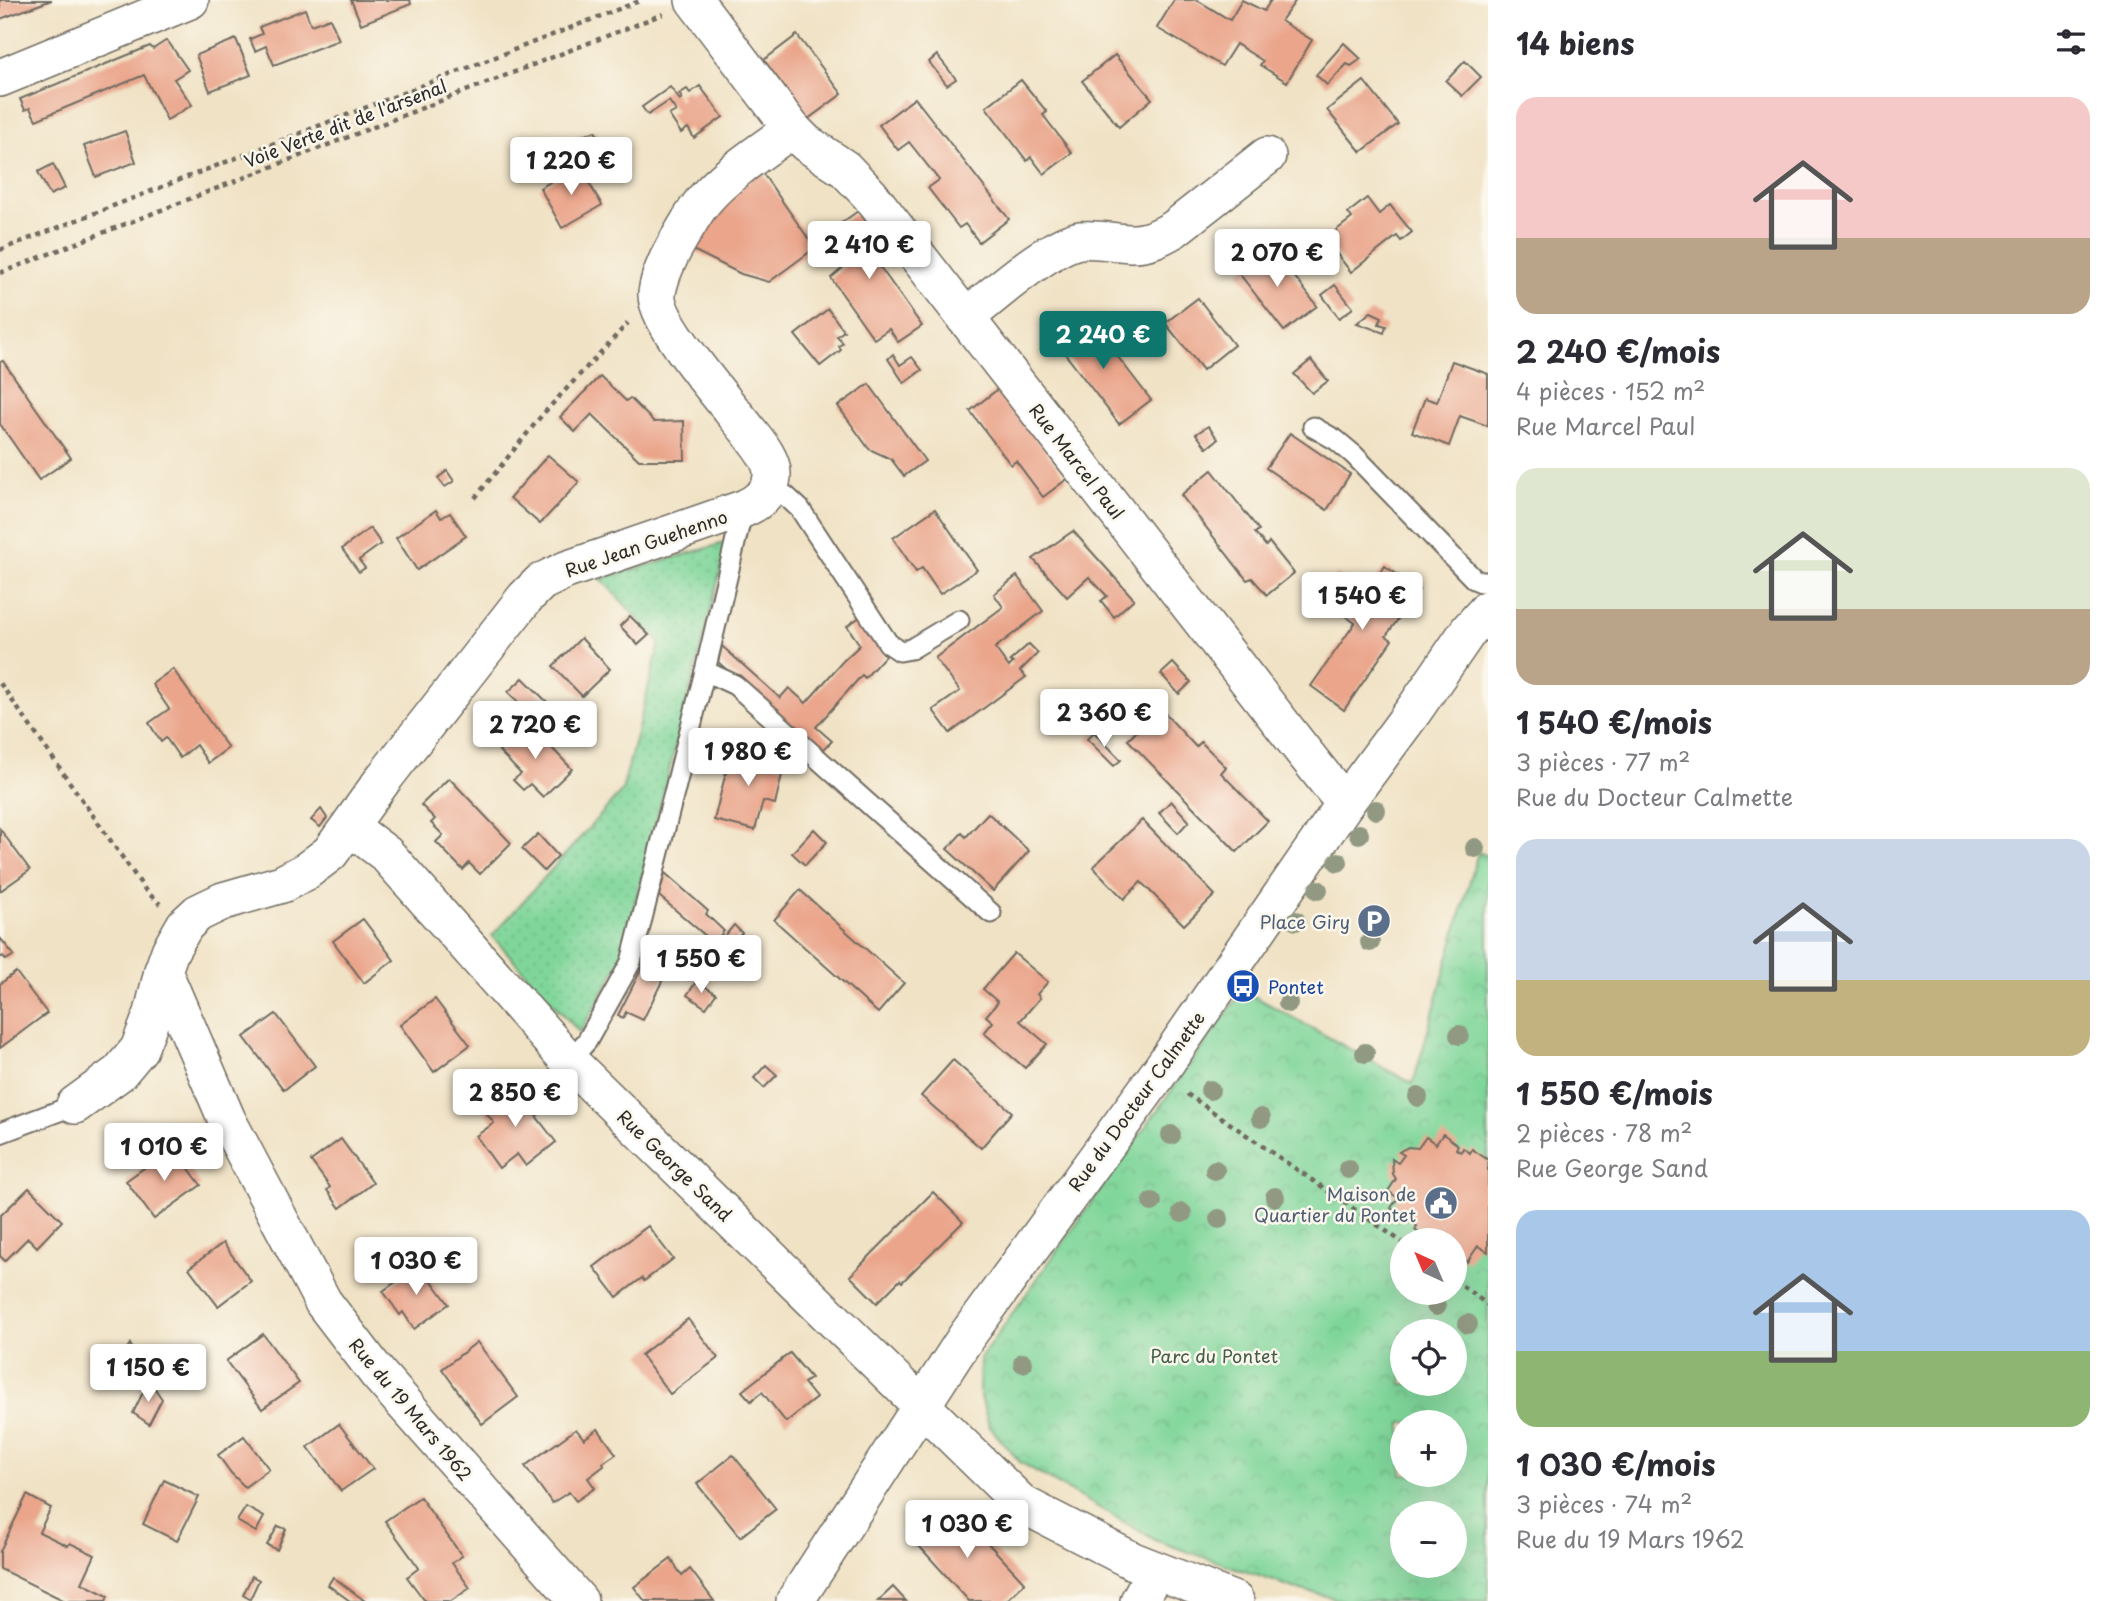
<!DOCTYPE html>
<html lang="fr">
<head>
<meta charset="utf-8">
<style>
  body { margin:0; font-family:"Playpen Sans",sans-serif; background:#f2f2f3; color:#2b2b33; height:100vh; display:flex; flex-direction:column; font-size:26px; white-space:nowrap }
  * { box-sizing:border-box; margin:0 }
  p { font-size:23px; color:#7c7c81 }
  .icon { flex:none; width:38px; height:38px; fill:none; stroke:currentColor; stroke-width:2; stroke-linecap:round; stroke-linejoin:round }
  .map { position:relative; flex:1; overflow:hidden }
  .panel { display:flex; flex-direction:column; background:#fff; width:630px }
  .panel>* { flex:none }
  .needle { width:46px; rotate:316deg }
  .fabs { position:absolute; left:1390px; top:1228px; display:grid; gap:14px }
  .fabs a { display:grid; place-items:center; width:77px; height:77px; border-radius:50%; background:#fff; box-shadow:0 7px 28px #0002; font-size:35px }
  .price { position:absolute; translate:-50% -60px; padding:0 16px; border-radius:7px; background:#fff; color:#222; font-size:23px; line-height:46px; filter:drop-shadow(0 2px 4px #0008) }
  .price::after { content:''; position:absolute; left:50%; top:42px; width:21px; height:16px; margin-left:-10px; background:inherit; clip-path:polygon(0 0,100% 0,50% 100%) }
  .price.selected { background:#0f766e; color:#fff }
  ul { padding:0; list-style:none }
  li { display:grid; align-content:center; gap:14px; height:371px; padding:0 28px }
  li span { display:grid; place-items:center; height:217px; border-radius:21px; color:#555 }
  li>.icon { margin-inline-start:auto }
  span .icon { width:126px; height:126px; fill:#fffc; stroke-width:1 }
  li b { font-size:30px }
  h2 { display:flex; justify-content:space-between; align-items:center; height:84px; padding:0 28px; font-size:30px }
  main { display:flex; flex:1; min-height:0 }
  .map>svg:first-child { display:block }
</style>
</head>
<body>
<main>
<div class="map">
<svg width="1488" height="1601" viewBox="0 0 1488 1601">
  <defs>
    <pattern id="grass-dots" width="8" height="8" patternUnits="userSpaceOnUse" patternTransform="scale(1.75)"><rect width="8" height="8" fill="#7fd69a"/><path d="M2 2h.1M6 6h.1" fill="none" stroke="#6eb885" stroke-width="1.8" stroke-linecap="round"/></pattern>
    <pattern id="park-crowns" width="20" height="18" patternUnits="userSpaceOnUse" patternTransform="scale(1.75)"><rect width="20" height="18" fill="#7fd69a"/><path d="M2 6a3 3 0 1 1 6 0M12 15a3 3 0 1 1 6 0" fill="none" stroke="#6eb885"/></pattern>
  </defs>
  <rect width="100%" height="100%" fill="#fbf7ec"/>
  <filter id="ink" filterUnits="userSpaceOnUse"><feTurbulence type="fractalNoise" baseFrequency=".0143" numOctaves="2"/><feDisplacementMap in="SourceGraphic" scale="14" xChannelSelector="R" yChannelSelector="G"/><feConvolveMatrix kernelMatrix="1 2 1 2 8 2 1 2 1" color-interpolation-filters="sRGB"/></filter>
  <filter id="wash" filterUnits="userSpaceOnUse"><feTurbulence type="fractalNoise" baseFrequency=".00686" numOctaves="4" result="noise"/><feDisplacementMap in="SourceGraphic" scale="28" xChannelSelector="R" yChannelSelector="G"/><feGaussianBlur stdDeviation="1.57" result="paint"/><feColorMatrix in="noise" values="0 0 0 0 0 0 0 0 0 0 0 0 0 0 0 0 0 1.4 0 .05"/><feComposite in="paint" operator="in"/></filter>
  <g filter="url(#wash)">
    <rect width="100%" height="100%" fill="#f0e2c5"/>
    <!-- grass -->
    <polygon fill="url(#grass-dots)" stroke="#558062" stroke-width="2" points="728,542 620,962 580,1033 492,936 622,791 660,642 601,579"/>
    <!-- park -->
    <path fill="url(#park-crowns)" stroke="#558062" stroke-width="2" fill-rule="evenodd" d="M1478,852L1488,856V1601H1345L1294,1588L1157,1541L1020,1462L989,1426L979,1390L980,1359L1243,990L1413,1084ZM1402,1241H1454V1293H1402ZM1402,1332H1454V1384H1402ZM1402,1423H1454V1475H1402ZM1402,1514H1454V1566H1402Z"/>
    <g id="blocks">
      <!-- building -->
      <g fill="#eaa58b">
        <polygon points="0,0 52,0 0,19"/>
        <polygon points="351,0 410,0 411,4 361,24"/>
        <polygon points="1174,0 1197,0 1230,20 1242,0 1264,11 1271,0 1296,0 1281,21 1312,40 1287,82 1260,65 1263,61 1236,44 1222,66 1157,28"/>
        <polygon points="305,9 311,25 330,18 339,40 274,65 266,46 255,51 250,39 262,34 259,27"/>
        <polygon points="797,35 842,94 808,119 764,60"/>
        <polygon points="236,39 251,75 210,91 196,55"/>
        <polygon points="167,40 188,70 174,79 192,105 167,120 144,75 36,120 30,108 25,110 20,99 150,46 153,49"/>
        <polygon points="1344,43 1361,59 1351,66 1347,64 1327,85 1316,75"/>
        <polygon points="937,55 956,79 947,85 929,62"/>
        <polygon points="1115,55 1152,99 1119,127 1082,81"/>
        <polygon points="1465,61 1481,77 1462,96 1446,81"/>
        <polygon points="1021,80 1047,112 1043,115 1072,153 1044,174 1031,157 1027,161 986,107"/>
        <polygon points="1364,81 1398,124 1361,152 1327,110"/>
        <polygon points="700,86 723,117 694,138 688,128 681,133 669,115 676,111 669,101 648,115 642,107 670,87 680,100 682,98 679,94 687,89 690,93"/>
        <polygon points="915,98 1009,219 979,242 965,224 959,228 928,188 939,180 909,142 898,150 879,125"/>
        <polygon points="125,131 136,162 96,177 84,146"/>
        <polygon points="595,131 602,143 578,157 569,141"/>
        <polygon points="53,164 65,188 50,195 38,172"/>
        <polygon points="579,166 602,205 562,228 540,188"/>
        <polygon points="761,171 815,248 769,282 741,274 689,248 709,216"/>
        <polygon points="1367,198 1379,214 1390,205 1412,232 1401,241 1397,236 1351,272 1325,239 1352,218 1348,213"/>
        <polygon points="858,211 881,240 868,250 922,326 898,342 889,329 874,339 831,278 845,266 826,240 829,237 826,234"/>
        <polygon points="1271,246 1317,306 1284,331 1238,272"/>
        <polygon points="1335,285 1353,308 1339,318 1322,295"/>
        <polygon points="1198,298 1234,345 1203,370 1165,323"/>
        <polygon points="828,309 844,331 837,336 843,343 839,346 841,350 820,366 795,335"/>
        <polygon points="1371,312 1382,317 1379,324 1386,326 1384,333 1357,323"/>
        <polygon points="1088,318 1151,400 1119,424 1056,342"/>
        <polygon points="893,354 900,365 912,357 922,370 904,383 888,359"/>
        <polygon points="1311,360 1328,381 1312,393 1294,374"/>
        <polygon points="3,361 71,458 39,480 0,424 0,362"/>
        <polygon points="1452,361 1488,374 1488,426 1460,416 1449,446 1412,432 1425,398 1437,402"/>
        <polygon points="600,376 626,401 630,398 654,422 684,421 685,460 639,460 592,414 575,432 560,417"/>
        <polygon points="869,384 925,461 904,476 891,459 869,449 838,406"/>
        <polygon points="998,389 1067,479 1043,497 1016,461 1011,465 970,411"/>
        <polygon points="1208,426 1218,439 1207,448 1196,434"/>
        <polygon points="1290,433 1350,474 1327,510 1266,468"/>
        <polygon points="548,455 579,482 540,524 510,498"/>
        <polygon points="1212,470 1259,530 1255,533 1266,546 1269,542 1294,573 1267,595 1252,578 1247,580 1181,495"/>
        <polygon points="447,471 454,481 445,487 438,478"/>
        <polygon points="935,509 977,570 940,594 922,568 916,572 893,538"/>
        <polygon points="436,510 441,518 450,513 466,536 417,570 396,538"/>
        <polygon points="370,528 381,544 359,560 365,568 359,572 342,549"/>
        <polygon points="1073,531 1134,599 1114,617 1101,601 1107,596 1089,577 1067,597 1033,559"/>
        <polygon points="1385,566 1419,590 1386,636 1392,640 1344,710 1311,686 1355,623 1320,598 1337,575 1364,596"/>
        <polygon points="1017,576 1043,611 995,648 1009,667 1013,663 1010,661 1029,644 1038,653 1020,671 1026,677 950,733 933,710 960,691 935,658 1003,607 994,594"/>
        <polygon points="630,616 649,635 638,645 620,626"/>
        <polygon points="860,617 885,656 865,678 862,675 816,727 832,741 820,753 718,662 722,646 780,698 789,688 806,703 843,661 860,645 847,626"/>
        <polygon points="581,638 610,669 582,696 553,666"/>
        <polygon points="1173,663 1191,682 1179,694 1161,674"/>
        <polygon points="173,669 228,748 208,763 196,745 180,758 166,738 161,742 149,723 169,709 152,684"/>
        <polygon points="523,678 549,704 534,718 508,692"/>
        <polygon points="1160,708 1196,747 1201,742 1226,767 1221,773 1268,821 1237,852 1128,740"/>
        <polygon points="528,723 572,769 543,797 530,784 523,790 513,780 521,774 499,751"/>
        <polygon points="1094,732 1121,760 1114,766 1087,739"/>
        <polygon points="732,748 773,758 772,763 784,766 775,804 763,801 755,830 714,820"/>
        <polygon points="449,778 511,843 480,874 469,863 463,870 436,842 443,835 431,823 435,819 421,805"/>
        <polygon points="1171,801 1189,821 1178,833 1159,813"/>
        <polygon points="321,809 327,818 320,827 311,820"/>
        <polygon points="988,813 1029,851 993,891 947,849 962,833 966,837"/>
        <polygon points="1142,820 1215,895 1184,925 1141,882 1124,899 1093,867"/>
        <polygon points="0,829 30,870 0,891"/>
        <polygon points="814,829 827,842 805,865 792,853"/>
        <polygon points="538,834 558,856 544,871 522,849"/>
        <polygon points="665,873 708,911 706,914 724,931 714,943 659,896"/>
        <polygon points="800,890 904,983 878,1013 774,920"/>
        <polygon points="363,919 394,960 364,983 333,941"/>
        <polygon points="734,925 742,933 727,951 719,943"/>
        <polygon points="0,938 14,955 6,960 3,956 0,958"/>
        <polygon points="1014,953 1048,982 1037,994 1040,998 1020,1021 1047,1044 1025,1068 984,1033 993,1022 986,1016 998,1002 983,989"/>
        <polygon points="649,954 670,965 643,1020 626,1012 623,1018 618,1015"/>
        <polygon points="715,957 726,965 716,978 706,970"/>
        <polygon points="16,972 47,1013 0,1048 0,984"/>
        <polygon points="697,981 716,994 706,1008 687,995"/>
        <polygon points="435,999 470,1045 434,1072 400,1025"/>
        <polygon points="276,1014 315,1066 284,1090 244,1037"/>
        <polygon points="953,1060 1012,1112 981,1148 921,1096"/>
        <polygon points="766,1065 777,1075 764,1088 754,1078"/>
        <polygon points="522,1082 543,1111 536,1116 556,1142 526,1166 517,1154 499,1168 476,1136 494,1123 484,1110"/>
        <polygon points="1443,1134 1458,1145 1456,1149 1461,1152 1463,1148 1470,1153 1472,1149 1488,1160 1488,1252 1478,1246 1467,1262 1454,1252 1454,1241 1445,1239 1444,1241 1429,1241 1415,1230 1417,1226 1411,1222 1413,1218 1409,1215 1406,1219 1391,1208 1398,1198 1388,1191 1396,1179 1393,1174 1392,1159 1398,1163 1404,1155 1399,1152 1402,1150 1408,1147 1418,1148 1426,1137 1436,1144"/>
        <polygon points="341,1139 373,1183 340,1208 327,1190 330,1187 311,1161"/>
        <polygon points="173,1147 201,1185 154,1219 126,1181"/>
        <polygon points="29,1188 62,1221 37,1247 28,1238 5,1261 0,1256 0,1216"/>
        <polygon points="933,1192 963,1222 902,1282 900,1280 877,1303 850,1276"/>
        <polygon points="648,1226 673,1259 644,1281 642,1278 617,1297 594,1267"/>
        <polygon points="223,1243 251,1281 218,1306 189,1268"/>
        <polygon points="420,1265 449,1304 414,1329 403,1312 400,1315 383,1291"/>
        <polygon points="688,1319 718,1358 670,1394 641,1355"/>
        <polygon points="263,1334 299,1383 262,1409 226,1361"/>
        <polygon points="477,1342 518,1397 482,1424 442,1369"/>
        <polygon points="130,1344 137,1359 130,1370 118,1362"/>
        <polygon points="790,1353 811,1378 804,1383 816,1398 786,1422 762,1392 751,1401 742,1391"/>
        <polygon points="149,1380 162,1399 149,1424 133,1413"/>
        <polygon points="339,1424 373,1469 341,1491 308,1447"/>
        <polygon points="576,1429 584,1439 598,1429 616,1454 603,1463 604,1466 588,1478 595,1488 576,1501 569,1492 552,1503 525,1466"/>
        <polygon points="244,1436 269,1469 245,1487 231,1473 218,1455"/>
        <polygon points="733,1455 776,1509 740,1537 697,1484"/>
        <polygon points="164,1480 199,1497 177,1541 143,1524"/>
        <polygon points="27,1495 51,1508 39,1532 68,1546 70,1543 95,1555 82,1583 108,1596 106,1601 65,1601 0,1569 0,1551"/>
        <polygon points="420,1497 462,1556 452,1563 470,1588 451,1601 425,1601 407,1577 419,1568 385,1521"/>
        <polygon points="246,1507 264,1517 256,1532 237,1521"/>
        <polygon points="942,1507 962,1530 970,1524 1025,1583 1006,1601 969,1601 910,1536"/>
        <polygon points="278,1526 286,1529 277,1550 267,1545"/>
        <polygon points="671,1559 682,1576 690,1569 714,1601 645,1601 634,1587"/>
        <polygon points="252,1576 259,1580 250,1599 243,1595"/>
        <polygon points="333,1577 365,1601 350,1601 328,1585"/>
        <polygon points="893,1587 906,1601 878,1601"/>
      </g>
    </g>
  </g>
  <g filter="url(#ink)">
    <use href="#blocks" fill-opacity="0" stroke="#706b61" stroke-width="2"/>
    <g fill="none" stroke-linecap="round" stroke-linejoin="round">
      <!-- lane casing -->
      <g stroke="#706b61" stroke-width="23">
        <g id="lane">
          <polyline points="1313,427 1336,440 1354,455 1474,579 1481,582 1488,582"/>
          <polyline points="769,487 786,496 800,509 888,643 900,651 911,649 959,620"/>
          <polyline points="705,671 735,685 991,913"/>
          <polyline points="569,1061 587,1041 631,962 705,671 743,509"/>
          <polyline points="0,1133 75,1105"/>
        </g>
      </g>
      <!-- street casing -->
      <g stroke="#706b61" stroke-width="40">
        <g id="street">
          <polyline points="694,0 792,129 806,143 845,169 870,195 1299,746 1334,790 1346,802"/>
          <polyline points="0,78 190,0"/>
          <path d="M965,318C992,297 1049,245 1080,240C1098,238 1117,243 1134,243C1149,243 1162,236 1174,229L1267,156"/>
          <polyline points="350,827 386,854 569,1061 1022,1504 1133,1561 1235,1601"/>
          <polyline points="163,971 227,1120 323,1302 378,1374 579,1601"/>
          <path d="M75,1105L119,1073L139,1049L153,1013L163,971L170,951L185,925L198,913L223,901L282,884L305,872L330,853L384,778L525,598L541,582L566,570L743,509C756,504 772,492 772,475C773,459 756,441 747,429C727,404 654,321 657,293C660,273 669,256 679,239C687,226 695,210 705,199C727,173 765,149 792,129"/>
          <polyline points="795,1601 966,1337 1158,1074 1346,802 1414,710 1469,630 1488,609"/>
          <polyline points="1139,1601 1155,1571"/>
        </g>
      </g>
      <!-- path -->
      <g stroke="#706b61" stroke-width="4.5" stroke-dasharray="5 5" stroke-linecap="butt">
        <polyline points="0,250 642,0"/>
        <polyline points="0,273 663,14"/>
        <polyline points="475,498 542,415 628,323"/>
        <polyline points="0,683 146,891 160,904"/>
        <polyline points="1187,1094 1402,1242"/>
        <polyline points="1454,1280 1488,1305"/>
      </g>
      <!-- lane -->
      <use href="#lane" stroke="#fff" stroke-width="19"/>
      <!-- street -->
      <use href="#street" stroke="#fff" stroke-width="37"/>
    </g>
    <!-- trees -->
    <g fill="#919982">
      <circle cx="1376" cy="810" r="10"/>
      <circle cx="1359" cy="834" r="10"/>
      <circle cx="1475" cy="848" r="10"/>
      <circle cx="1338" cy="862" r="10"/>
      <circle cx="1318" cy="890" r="10"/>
      <circle cx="1296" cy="921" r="10"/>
      <circle cx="1370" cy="942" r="10"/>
      <circle cx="1288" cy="1003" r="10"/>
      <circle cx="1459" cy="1035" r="10"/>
      <circle cx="1365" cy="1053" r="10"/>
      <circle cx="1210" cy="1090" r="10"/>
      <circle cx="1418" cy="1097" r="10"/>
      <circle cx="1261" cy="1118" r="10"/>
      <circle cx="1171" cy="1135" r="10"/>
      <circle cx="1348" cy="1169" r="10"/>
      <circle cx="1215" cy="1170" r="10"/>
      <circle cx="1275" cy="1197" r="10"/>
      <circle cx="1152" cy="1202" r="10"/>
      <circle cx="1182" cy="1213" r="10"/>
      <circle cx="1219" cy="1219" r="10"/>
      <circle cx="1436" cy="1306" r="10"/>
      <circle cx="1468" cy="1324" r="10"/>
      <circle cx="1023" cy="1363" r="10"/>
    </g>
  </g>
  <!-- icons -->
  <defs>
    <g id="parking-disc" transform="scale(1.75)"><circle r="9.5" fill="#5c6f8a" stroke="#fbf7ec"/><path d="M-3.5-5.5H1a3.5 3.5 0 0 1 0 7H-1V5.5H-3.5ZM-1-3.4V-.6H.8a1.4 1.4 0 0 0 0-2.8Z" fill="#fff"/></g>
    <g id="bus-disc" transform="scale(1.75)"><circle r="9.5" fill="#1a4fb4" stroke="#fbf7ec"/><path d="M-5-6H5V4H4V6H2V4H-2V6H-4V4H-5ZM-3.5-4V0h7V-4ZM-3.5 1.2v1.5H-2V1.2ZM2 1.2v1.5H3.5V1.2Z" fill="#fff"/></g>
    <g id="civic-disc" transform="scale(1.75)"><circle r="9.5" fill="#5c6f8a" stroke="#fbf7ec"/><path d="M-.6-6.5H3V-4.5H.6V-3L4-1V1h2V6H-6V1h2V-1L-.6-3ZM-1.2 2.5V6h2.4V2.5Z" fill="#fff"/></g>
  </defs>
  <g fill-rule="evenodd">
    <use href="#parking-disc" x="1374" y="921"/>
    <use href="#bus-disc" x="1243" y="986"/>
    <use href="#civic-disc" x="1441" y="1203"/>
  </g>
  <g text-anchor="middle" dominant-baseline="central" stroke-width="5" stroke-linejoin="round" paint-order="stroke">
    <!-- street labels -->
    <g font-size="18" fill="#2b2b2b" stroke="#fbf7ec">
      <text transform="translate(345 123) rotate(-21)">Voie Verte dit de l'arsenal</text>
      <text transform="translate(1077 461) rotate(52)">Rue Marcel Paul</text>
      <text transform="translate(646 543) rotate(-19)">Rue Jean Guehenno</text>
      <text transform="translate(1136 1101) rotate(-54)">Rue du Docteur Calmette</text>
      <text transform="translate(675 1165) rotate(44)">Rue George Sand</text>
      <text transform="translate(411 1409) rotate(50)">Rue du 19 Mars 1962</text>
    </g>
    <!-- service labels -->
    <g font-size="18" fill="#4e5e75" stroke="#fbf7ec" text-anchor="end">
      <text x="1350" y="921">Place Giry</text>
      <text x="1416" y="1193">Maison de<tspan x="1416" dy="21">Quartier du Pontet</tspan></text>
    </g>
    <!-- transit labels -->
    <g font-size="18" fill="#164399" stroke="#fbf7ec" text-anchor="start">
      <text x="1268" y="986">Pontet</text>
    </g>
    <!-- park labels -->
    <g font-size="18" fill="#445e4c" stroke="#fbf7ec">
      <text x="1214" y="1355">Parc du Pontet</text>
    </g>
  </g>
</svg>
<div class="fabs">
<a><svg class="needle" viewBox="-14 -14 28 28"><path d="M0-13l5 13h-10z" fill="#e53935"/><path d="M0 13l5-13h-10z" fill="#7c7c81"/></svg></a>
<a><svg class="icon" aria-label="locate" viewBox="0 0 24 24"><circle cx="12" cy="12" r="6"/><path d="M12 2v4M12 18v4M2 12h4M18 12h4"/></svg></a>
<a>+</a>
<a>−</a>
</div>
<b class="price" style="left:571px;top:197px">1 220 €</b>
<b class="price" style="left:869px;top:281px">2 410 €</b>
<b class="price" style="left:1277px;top:289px">2 070 €</b>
<b class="price selected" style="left:1103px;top:371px">2 240 €</b>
<b class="price" style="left:1362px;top:632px">1 540 €</b>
<b class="price" style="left:1104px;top:749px">2 360 €</b>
<b class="price" style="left:535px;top:761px">2 720 €</b>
<b class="price" style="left:748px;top:788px">1 980 €</b>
<b class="price" style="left:701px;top:995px">1 550 €</b>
<b class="price" style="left:515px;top:1129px">2 850 €</b>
<b class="price" style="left:164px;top:1183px">1 010 €</b>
<b class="price" style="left:416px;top:1297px">1 030 €</b>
<b class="price" style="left:148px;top:1404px">1 150 €</b>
<b class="price" style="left:967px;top:1560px">1 030 €</b>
</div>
<section class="panel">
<h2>14 biens<svg class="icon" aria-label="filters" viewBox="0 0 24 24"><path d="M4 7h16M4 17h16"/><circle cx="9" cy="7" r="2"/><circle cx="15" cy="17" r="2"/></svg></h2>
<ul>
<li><span style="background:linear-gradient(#f6c9c9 65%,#b9a48a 0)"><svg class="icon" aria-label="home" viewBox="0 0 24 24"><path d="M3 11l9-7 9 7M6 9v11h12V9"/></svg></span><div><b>2 240 €/mois</b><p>4 pièces · 152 m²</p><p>Rue Marcel Paul</p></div></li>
<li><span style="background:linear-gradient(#dfe7d0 65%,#b9a48a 0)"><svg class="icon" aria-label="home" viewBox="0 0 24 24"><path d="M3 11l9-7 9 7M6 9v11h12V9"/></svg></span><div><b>1 540 €/mois</b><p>3 pièces · 77 m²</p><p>Rue du Docteur Calmette</p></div></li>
<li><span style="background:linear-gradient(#c9d6e8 65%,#c2b280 0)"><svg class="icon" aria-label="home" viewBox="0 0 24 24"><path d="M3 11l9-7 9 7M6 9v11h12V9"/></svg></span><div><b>1 550 €/mois</b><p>2 pièces · 78 m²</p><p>Rue George Sand</p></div></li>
<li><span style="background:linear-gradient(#a9c7e8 65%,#8fb573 0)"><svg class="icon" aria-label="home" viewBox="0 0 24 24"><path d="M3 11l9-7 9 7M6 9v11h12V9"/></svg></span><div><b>1 030 €/mois</b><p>3 pièces · 74 m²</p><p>Rue du 19 Mars 1962</p></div></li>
</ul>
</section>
</main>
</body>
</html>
